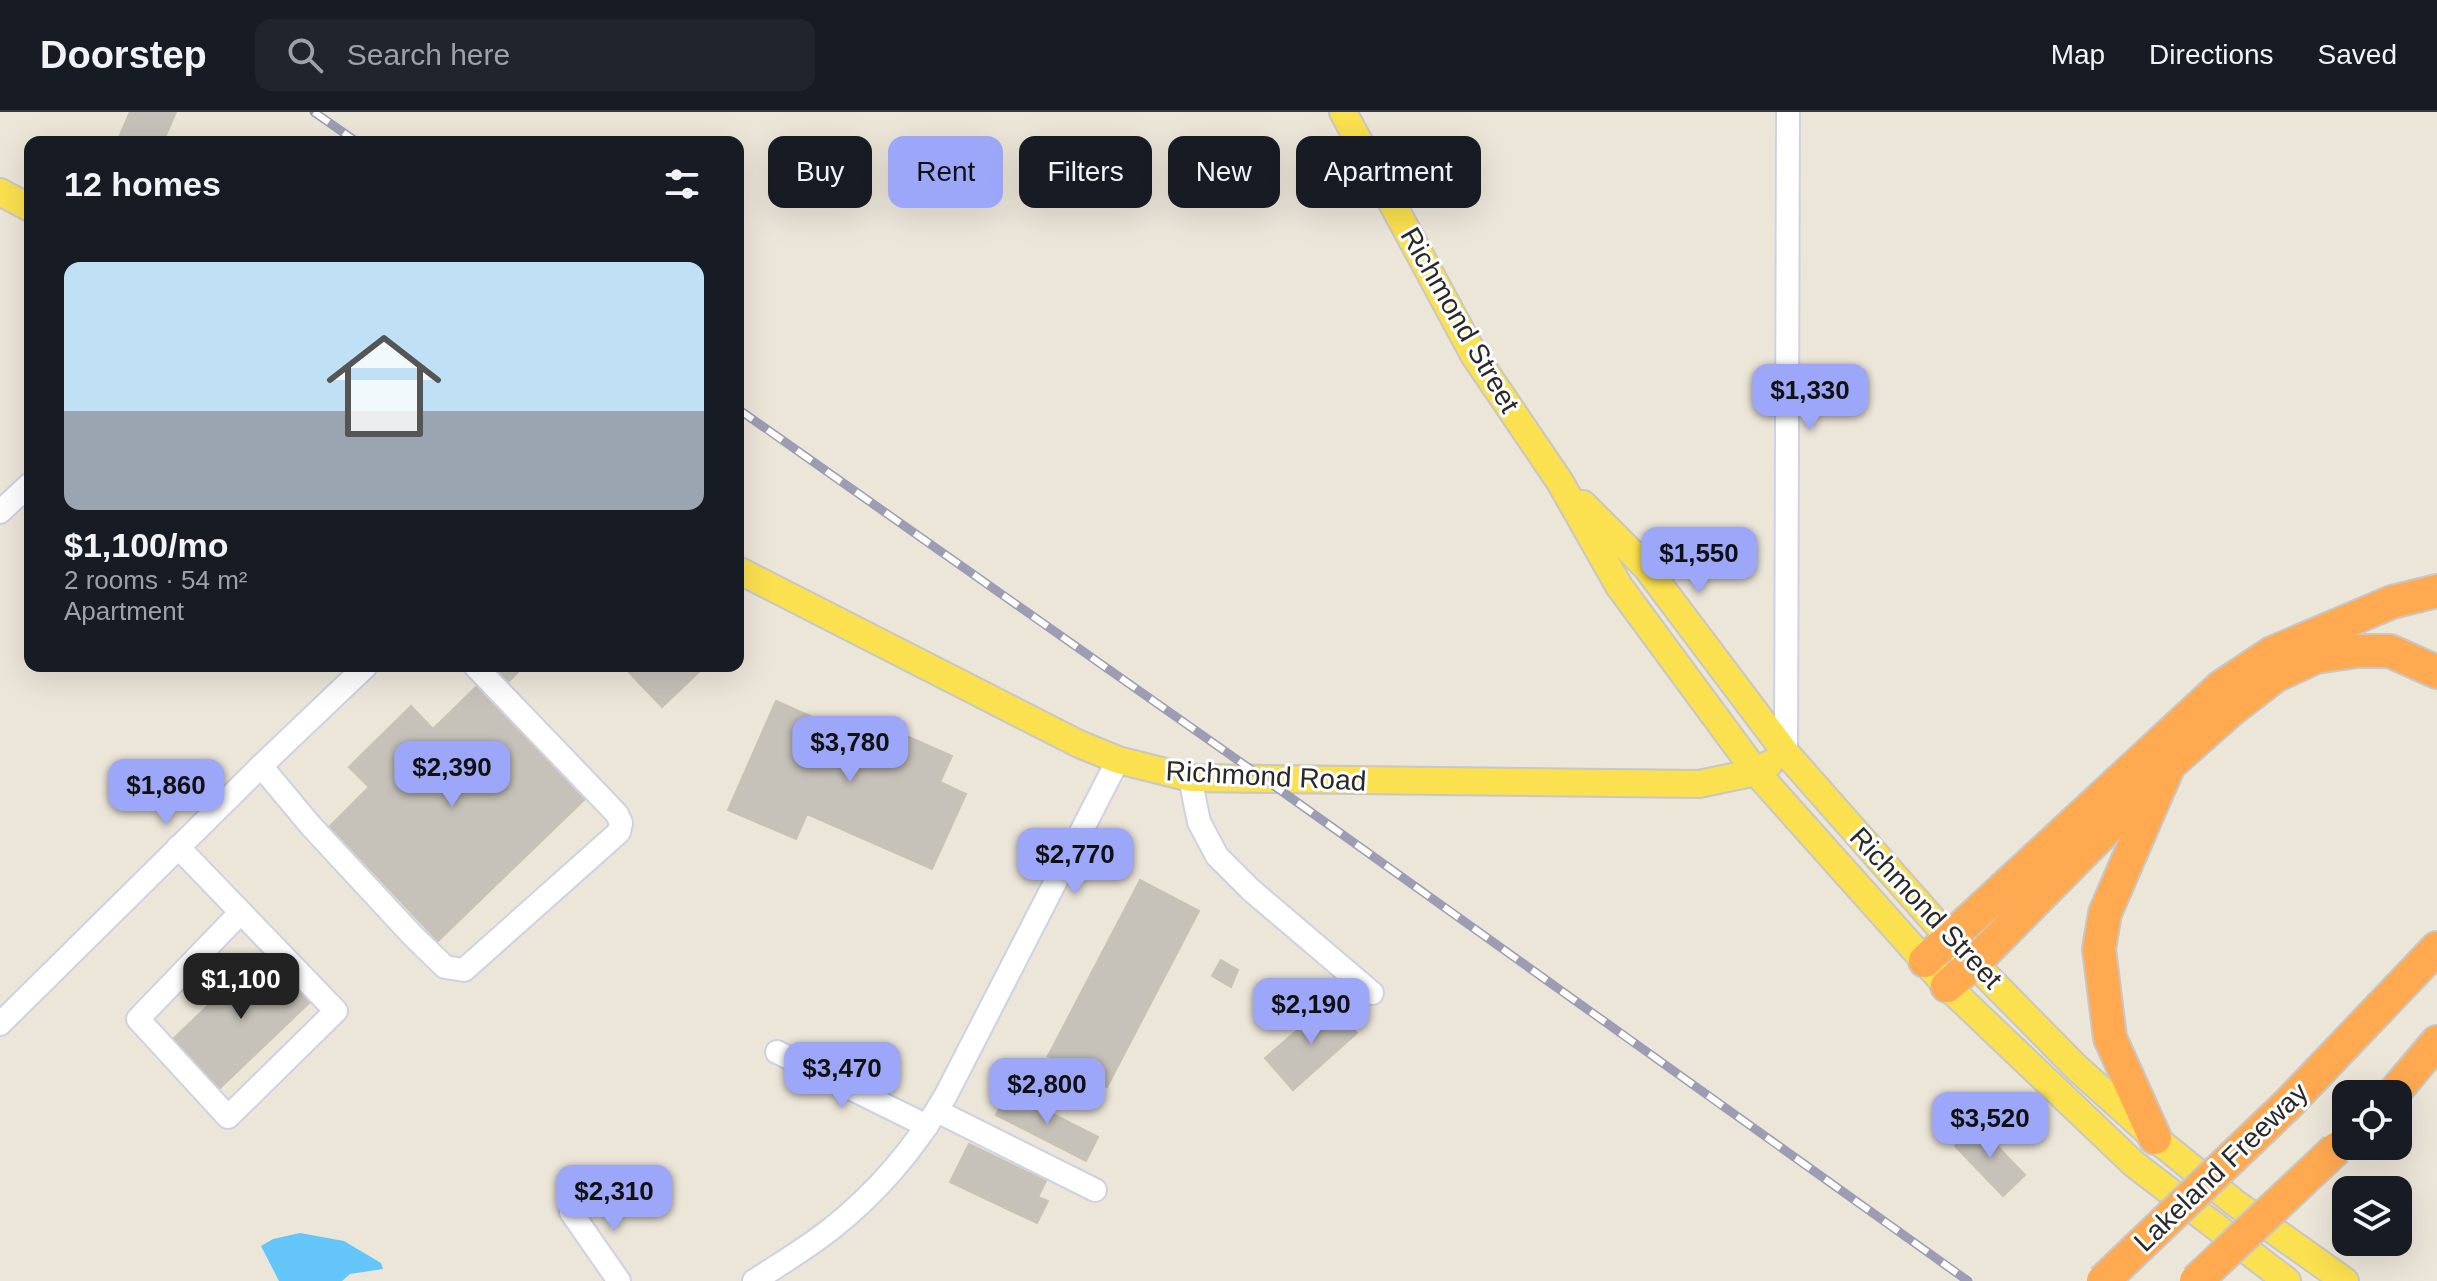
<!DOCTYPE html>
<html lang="en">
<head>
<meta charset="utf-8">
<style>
  body { margin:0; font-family:Helvetica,sans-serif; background:#20242c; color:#f1f3f6; height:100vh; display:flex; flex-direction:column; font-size:30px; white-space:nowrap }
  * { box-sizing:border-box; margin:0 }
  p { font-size:26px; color:#9ea1a6 }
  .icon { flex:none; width:44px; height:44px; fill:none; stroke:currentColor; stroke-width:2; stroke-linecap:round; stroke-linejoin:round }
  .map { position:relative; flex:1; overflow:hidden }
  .panel { position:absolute; left:24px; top:24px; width:720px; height:536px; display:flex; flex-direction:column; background:#171b24; border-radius:16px; box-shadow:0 8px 32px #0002 }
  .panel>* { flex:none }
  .banner { position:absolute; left:768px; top:24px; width:760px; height:72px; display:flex; gap:16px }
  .buttons { position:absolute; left:2332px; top:968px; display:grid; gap:16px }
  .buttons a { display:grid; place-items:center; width:80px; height:80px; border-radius:16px; background:#171b24; box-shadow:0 8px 32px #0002; font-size:40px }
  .price { position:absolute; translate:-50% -68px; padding:0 18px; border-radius:16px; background:#9ca7fa; color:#111; font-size:26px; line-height:52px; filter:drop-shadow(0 2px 4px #0008) }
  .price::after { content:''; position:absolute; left:50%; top:48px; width:24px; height:18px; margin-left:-12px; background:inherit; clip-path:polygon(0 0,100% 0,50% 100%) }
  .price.on { background:#222; color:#fff }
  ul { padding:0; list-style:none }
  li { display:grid; align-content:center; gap:16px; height:424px; padding:0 40px }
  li+li { border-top:2px solid #363941 }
  li span { display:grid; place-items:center; height:248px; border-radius:16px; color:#555 }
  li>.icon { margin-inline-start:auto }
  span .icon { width:144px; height:144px; fill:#fffc; stroke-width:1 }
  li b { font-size:34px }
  h2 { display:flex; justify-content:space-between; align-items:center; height:96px; padding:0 40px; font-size:34px }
  .pill { padding:0 28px; border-radius:16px; background:#171b24; box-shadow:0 8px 32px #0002; font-size:28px; line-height:72px }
  .pill.on { background:#9ca7fa; color:#111 }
  header { display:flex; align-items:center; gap:48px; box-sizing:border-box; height:112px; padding:0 40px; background:#171b24; border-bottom:2px solid #363941 }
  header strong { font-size:38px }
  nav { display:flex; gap:44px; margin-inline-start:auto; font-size:28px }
  .search { width:560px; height:72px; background:#20242c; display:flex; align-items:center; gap:20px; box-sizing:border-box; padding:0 28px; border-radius:16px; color:#9ea1a6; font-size:30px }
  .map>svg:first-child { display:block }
</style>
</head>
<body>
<header>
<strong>Doorstep</strong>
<div class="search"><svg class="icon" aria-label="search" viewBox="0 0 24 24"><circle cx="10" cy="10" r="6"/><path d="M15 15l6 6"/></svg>Search here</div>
<nav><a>Map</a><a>Directions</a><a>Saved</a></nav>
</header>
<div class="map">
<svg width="2437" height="1169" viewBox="0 0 2437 1169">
  <rect width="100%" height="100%" fill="#ece6d9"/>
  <!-- water -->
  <polygon fill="#63c5f8" points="300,1121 344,1129 381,1151 383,1157 350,1162 342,1169 279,1169 261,1134 273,1127"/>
  <!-- building -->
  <g fill="#c7c2b9" stroke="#c8c2b3" stroke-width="2">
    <polygon points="130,0 176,0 163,30 117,30"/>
    <polygon points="498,554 524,554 509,569 496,556"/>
    <polygon points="623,554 705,554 662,595"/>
    <polygon points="476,575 584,688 438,829 330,714 369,675 349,655 411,594 433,617"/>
    <polygon points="776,589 858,625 866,606 952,644 940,670 966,682 932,757 807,702 796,727 728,698"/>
    <polygon points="1140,768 1199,799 1107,975 1048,944"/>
    <polygon points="262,842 309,891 220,976 174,926"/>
    <polygon points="1221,848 1238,858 1231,875 1212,864"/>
    <polygon points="1330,890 1357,921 1293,978 1265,946"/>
    <polygon points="1008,979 1098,1025 1086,1049 996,1003"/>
    <polygon points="1977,1013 2025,1063 2003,1084 1955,1034"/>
    <polygon points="969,1032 1046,1069 1038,1085 1048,1089 1037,1111 950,1070"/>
  </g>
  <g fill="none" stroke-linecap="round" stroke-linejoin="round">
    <!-- minor casing -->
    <g stroke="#ced1e3" stroke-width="26">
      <g id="minor">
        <polyline points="0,400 30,372"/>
        <polyline points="1786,641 1788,0"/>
        <polyline points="261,654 311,714 413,824 445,855 464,858 619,720 621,711 617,702 475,554"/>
        <polyline points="1190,666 1199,710 1217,744 1251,778 1372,881"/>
        <polyline points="178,735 336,899 228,1005 138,907 241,800"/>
        <polyline points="0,912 261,654 366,554"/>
        <polyline points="777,940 927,1014"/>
        <polyline points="937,999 1095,1078"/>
        <polyline points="571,1100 619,1169"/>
        <path d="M754,1169C780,1152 807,1136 831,1117C878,1080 916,1035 946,983L1118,648"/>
      </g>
    </g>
    <!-- major casing -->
    <g stroke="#c7c7c7" stroke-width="30">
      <g id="major">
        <polyline points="1343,0 1474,243 1560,370 1619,474 1756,660 1947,874 2134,1052 2287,1169"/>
        <polyline points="0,80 30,96"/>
        <polyline points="1583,392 1646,455 1786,641 1950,827 2077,956 2155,1026 2235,1091 2345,1169"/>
        <polyline points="738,458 1079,632 1118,648 1190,666 1699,672 1756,660 1769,652"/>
      </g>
    </g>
    <!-- highway casing -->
    <g stroke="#c7c7c7" stroke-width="36">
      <g id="highway">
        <polyline points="1925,849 2221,575 2272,541 2392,490 2437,479"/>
        <polyline points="1947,874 1975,850 2155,668"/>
        <polyline points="2393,982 2437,930"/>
        <polyline points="2288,992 2437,836"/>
        <polyline points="2155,1026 2110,926 2099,837 2105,801 2169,653 2231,598 2275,564 2316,545 2357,539 2390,539 2437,560"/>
      </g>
    </g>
    <!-- minor -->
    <use href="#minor" stroke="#fff" stroke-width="22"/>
    <!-- major -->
    <use href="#major" stroke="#fbe04f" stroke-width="26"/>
    <!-- highway -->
    <use href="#highway" stroke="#ffaa51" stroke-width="32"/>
    <!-- rail casing -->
    <g stroke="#9c9db5" stroke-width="9">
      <g id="rail">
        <polyline points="314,0 357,30"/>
        <polyline points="738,297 1266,668 1968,1169"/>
      </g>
    </g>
    <!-- rail -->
    <use href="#rail" stroke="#fff" stroke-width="6" stroke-dasharray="18" stroke-linecap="butt"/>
    <!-- highway-bridge casing -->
    <g stroke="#c7c7c7" stroke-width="36" stroke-linecap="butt">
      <g id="highway-bridge">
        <polyline points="2103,1169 2288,992"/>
        <polyline points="2196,1169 2336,1037"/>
      </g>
    </g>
    <!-- highway-bridge -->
    <use href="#highway-bridge" stroke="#ffaa51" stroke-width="32"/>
  </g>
  <g text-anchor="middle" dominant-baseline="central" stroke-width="6" stroke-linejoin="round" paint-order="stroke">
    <!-- street labels -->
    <g font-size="28" fill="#292929" stroke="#fff">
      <text transform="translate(1460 208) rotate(60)">Richmond Street</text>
      <text transform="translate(1266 664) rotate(3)">Richmond Road</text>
      <text transform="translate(1926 796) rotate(47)">Richmond Street</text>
      <text transform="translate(2221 1055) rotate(-44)">Lakeland Freeway</text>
    </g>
  </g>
</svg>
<div class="buttons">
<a><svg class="icon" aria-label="locate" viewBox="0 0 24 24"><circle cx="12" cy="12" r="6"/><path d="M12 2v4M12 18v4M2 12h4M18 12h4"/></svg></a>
<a><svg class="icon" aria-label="layers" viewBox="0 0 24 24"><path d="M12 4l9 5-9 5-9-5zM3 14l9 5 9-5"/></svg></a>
</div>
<b class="price" style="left:1810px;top:320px">$1,330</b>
<b class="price" style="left:1699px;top:483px">$1,550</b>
<b class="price" style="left:850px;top:672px">$3,780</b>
<b class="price" style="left:452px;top:697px">$2,390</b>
<b class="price" style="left:166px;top:715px">$1,860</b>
<b class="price" style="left:1075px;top:784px">$2,770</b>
<b class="price on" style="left:241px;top:909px">$1,100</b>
<b class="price" style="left:1311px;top:934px">$2,190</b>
<b class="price" style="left:842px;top:998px">$3,470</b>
<b class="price" style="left:1047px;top:1014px">$2,800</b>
<b class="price" style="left:1990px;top:1048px">$3,520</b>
<b class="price" style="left:614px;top:1121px">$2,310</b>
<div class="banner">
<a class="pill">Buy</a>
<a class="pill on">Rent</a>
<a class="pill">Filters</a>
<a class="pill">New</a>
<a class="pill">Apartment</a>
</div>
<section class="panel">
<h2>12 homes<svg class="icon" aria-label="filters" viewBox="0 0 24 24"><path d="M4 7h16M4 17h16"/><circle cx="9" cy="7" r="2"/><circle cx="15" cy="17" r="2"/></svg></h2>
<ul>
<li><span style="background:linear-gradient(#bfe0f5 60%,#9aa5b1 0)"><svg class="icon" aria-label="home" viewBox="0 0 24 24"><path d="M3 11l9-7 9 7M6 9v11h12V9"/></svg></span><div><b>$1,100/mo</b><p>2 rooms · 54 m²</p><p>Apartment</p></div></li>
</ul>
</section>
</div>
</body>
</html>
